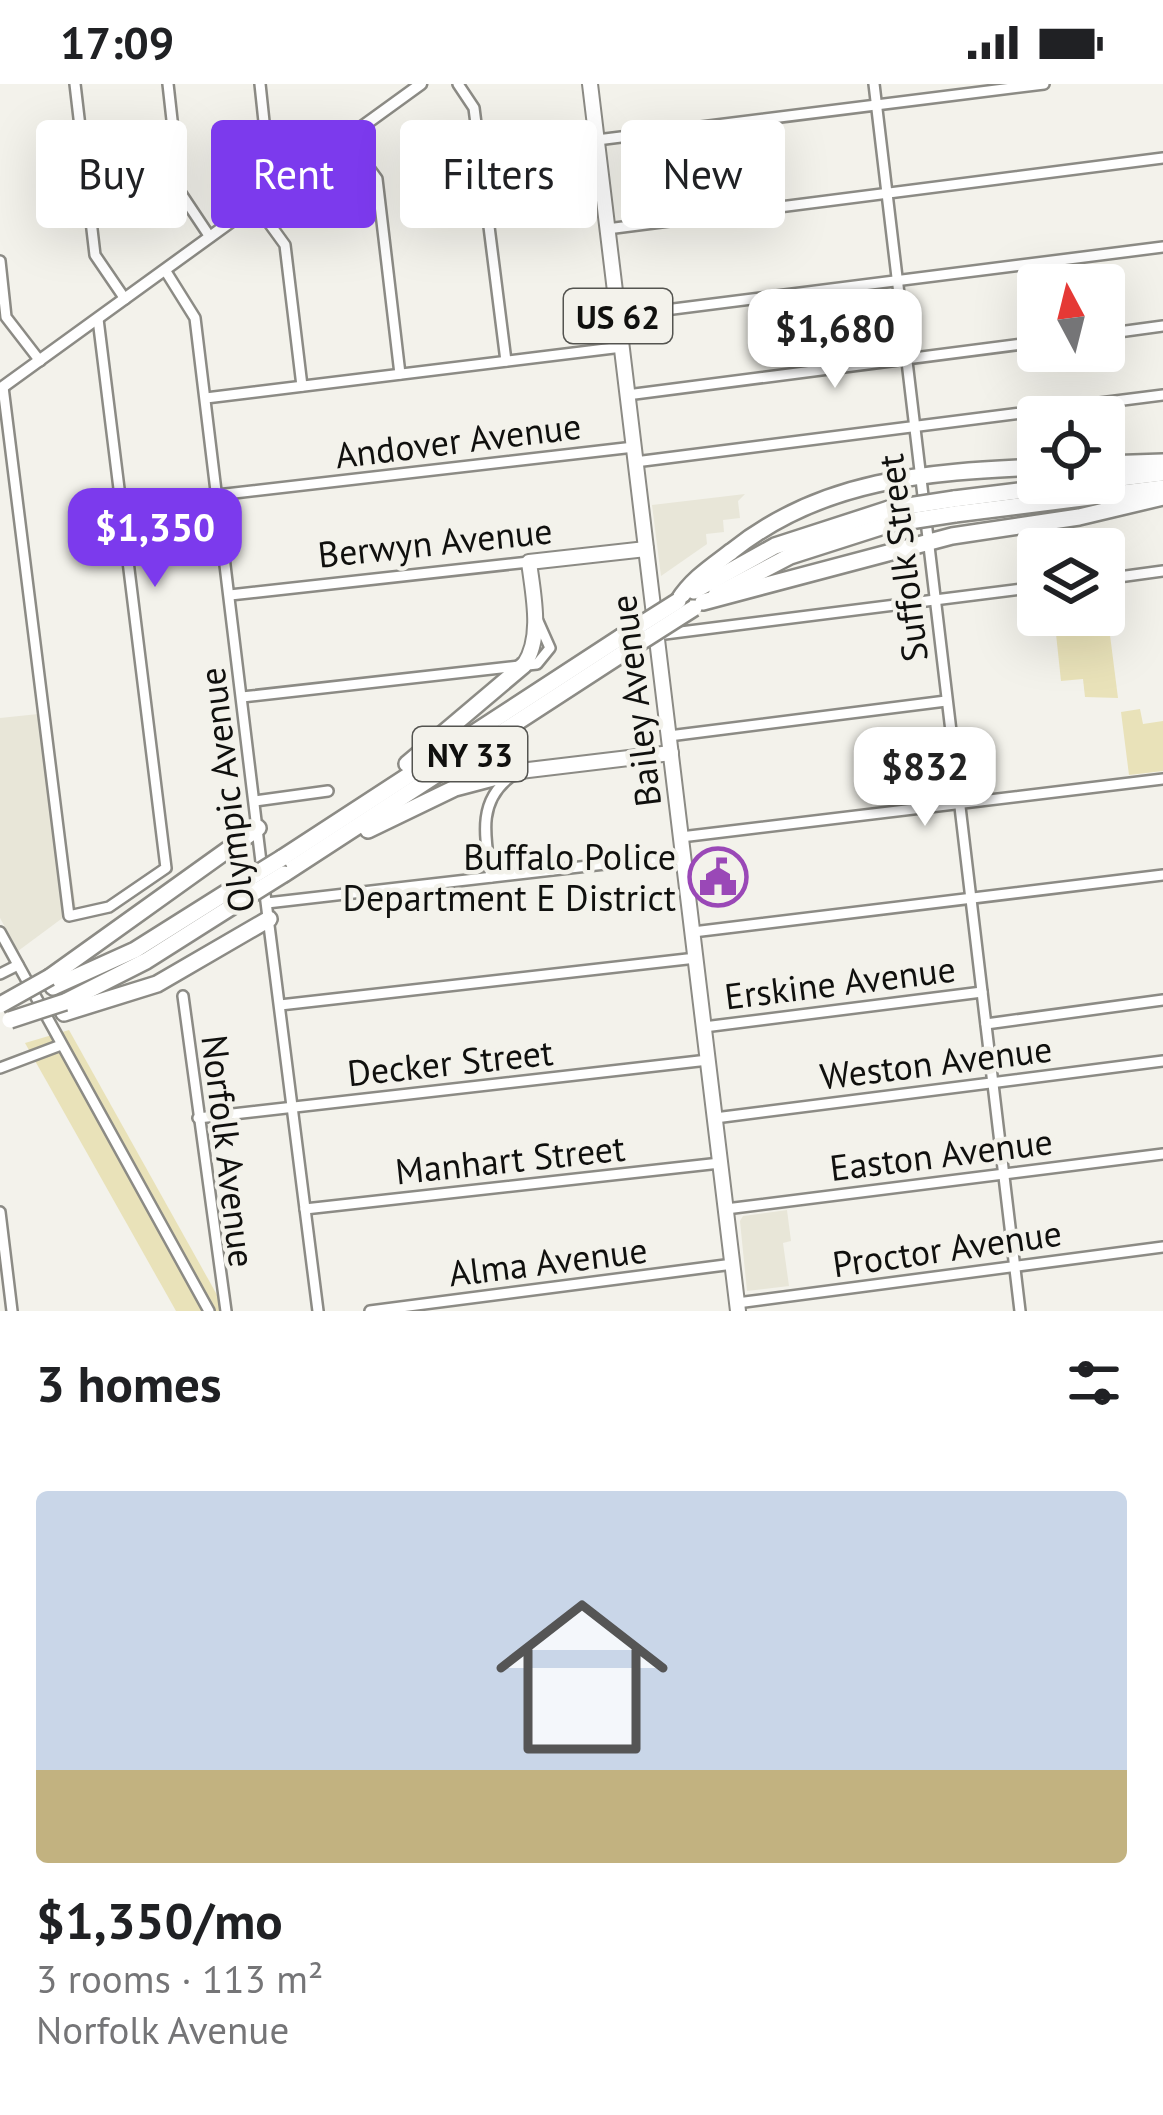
<!DOCTYPE html>
<html lang="en">
<head>
<meta charset="utf-8">
<style>
  body { margin:0; font-family:"PT Sans",sans-serif; background:#f6f6f6; color:#202124; height:100vh; display:flex; flex-direction:column; font-size:45px; white-space:nowrap }
  * { box-sizing:border-box; margin:0 }
  p { font-size:39px; color:#757577 }
  .icon { flex:none; width:66px; height:66px; fill:none; stroke:currentColor; stroke-width:2; stroke-linecap:round; stroke-linejoin:round }
  .map { position:relative; height:1227px; overflow:hidden }
  .drawer { display:flex; flex-direction:column; background:#fff; flex:1 }
  .drawer>* { flex:none }
  .top-card { position:absolute; left:36px; top:36px; width:1092px; height:108px; display:flex; gap:24px }
  .needle { width:78px; rotate:353deg }
  .buttons { position:absolute; left:1017px; top:180px; display:grid; gap:24px }
  .buttons a { display:grid; place-items:center; width:108px; height:108px; border-radius:12px; background:#fff; box-shadow:0 12px 48px #0002; font-size:60px }
  .price { position:absolute; translate:-50% -102px; padding:0 27px; border-radius:24px; background:#fff; color:#222; font-size:39px; line-height:78px; filter:drop-shadow(0 3px 6px #0008) }
  .price::after { content:''; position:absolute; left:50%; top:72px; width:36px; height:27px; margin-left:-18px; background:inherit; clip-path:polygon(0 0,100% 0,50% 100%) }
  .price.selected { background:#7c3aed; color:#fff }
  ul { padding:0; list-style:none }
  li { display:grid; align-content:center; gap:24px; height:636px; padding:0 36px }
  li span { display:grid; place-items:center; height:372px; border-radius:12px; color:#555 }
  li>.icon { margin-inline-start:auto }
  span .icon { width:216px; height:216px; fill:#fffc; stroke-width:1 }
  li b { font-size:51px }
  h2 { display:flex; justify-content:space-between; align-items:center; height:144px; padding:0 36px; font-size:51px }
  .tag { padding:0 42px; border-radius:12px; background:#fff; box-shadow:0 12px 48px #0002; font-size:42px; line-height:108px }
  .tag.selected { background:#7c3aed; color:#fff }
  .status { display:flex; justify-content:space-between; align-items:center; height:84px; padding:0 60px; background:#fff; direction:ltr }
  .status svg { height:33px; fill:currentColor }
  .map>svg:first-child { display:block }
</style>
</head>
<body>
<div class="status"><b>17:09</b><svg viewBox="0 0 49 12"><path d="M0 12V9h3v3zM5 12V6h3v6zM10 12V3h3v9zM15 12V0h3v12zM26 1h20v11H26zM47 4h2v5h-2z"/></svg></div>
<div class="map">
<svg width="1163" height="1227" viewBox="0 0 1163 1227">
  <rect width="100%" height="100%" fill="#f3f2eb"/>
  <!-- built -->
  <g fill="#e8e6d8">
    <polygon points="745,410 738,417 740,434 723,436 724,448 706,450 707,460 661,492 652,421"/>
    <polygon points="48,629 76,824 18,867 0,834 0,634"/>
    <polygon points="787,1126 791,1157 783,1159 789,1202 747,1207 740,1137 743,1132"/>
  </g>
  <!-- green -->
  <g fill="#e9e2b9">
    <polygon points="1104,504 1118,614 1085,613 1083,595 1061,597 1054,531 1104,531"/>
    <polygon points="1140,625 1143,640 1163,637 1163,687 1129,691 1121,628"/>
    <polygon points="69,946 226,1227 176,1227 25,959"/>
  </g>
  <g fill="none" stroke-linecap="round" stroke-linejoin="round">
    <!-- minor casing -->
    <g stroke="#8c8b85" stroke-width="14">
      <g id="minor">
        <polyline points="75,0 95,171 125,215"/>
        <polyline points="168,0 180,108 210,153"/>
        <polyline points="260,0 265,47 297,91"/>
        <polyline points="458,0 474,24 506,277"/>
        <polyline points="874,0 1020,1227"/>
        <polyline points="347,54 377,95 400,290"/>
        <polyline points="597,56 1044,0"/>
        <polyline points="256,121 285,161 302,302"/>
        <polyline points="607,145 1163,74"/>
        <polyline points="0,177 6,233 40,277"/>
        <polyline points="165,186 195,234 262,786"/>
        <polyline points="618,232 1163,163"/>
        <polyline points="1104,250 1163,242"/>
        <polyline points="3,303 69,832 109,823 166,784 98,235"/>
        <polyline points="627,311 1038,258"/>
        <polyline points="206,314 622,263"/>
        <polyline points="635,378 1163,311"/>
        <polyline points="217,411 634,363"/>
        <polyline points="1104,495 1163,487"/>
        <polyline points="230,511 529,478"/>
        <polyline points="657,551 1038,503"/>
        <polyline points="242,613 537,580 550,564 538,537"/>
        <polyline points="669,652 946,617"/>
        <polyline points="255,717 328,707"/>
        <polyline points="681,753 1163,695"/>
        <path d="M491,793C486,756 476,720 509,694"/>
        <polyline points="264,802 318,1227"/>
        <polyline points="267,819 683,771"/>
        <polyline points="0,848 209,1227"/>
        <polyline points="693,848 1163,791"/>
        <polyline points="0,890 18,881"/>
        <polyline points="183,912 226,1227"/>
        <polyline points="280,921 696,874"/>
        <polyline points="986,940 1163,916"/>
        <polyline points="704,943 982,908"/>
        <polyline points="0,984 61,961"/>
        <polyline points="198,1034 708,976"/>
        <polyline points="715,1034 1163,977"/>
        <polyline points="305,1125 720,1079"/>
        <polyline points="726,1125 1163,1070"/>
        <polyline points="0,1128 12,1227"/>
        <polyline points="737,1219 1163,1163"/>
        <polyline points="370,1227 733,1180"/>
      </g>
    </g>
    <!-- tertiary casing -->
    <g stroke="#8c8b85" stroke-width="15">
      <polyline id="tertiary" points="0,305 421,0"/>
    </g>
    <!-- primary casing -->
    <g stroke="#8c8b85" stroke-width="18">
      <g id="primary">
        <polyline points="590,0 738,1227"/>
        <path d="M524,581C543,553 533,510 529,478L646,465"/>
        <polyline points="520,687 671,669"/>
      </g>
    </g>
    <!-- motorway casing -->
    <g stroke="#8c8b85" stroke-width="20">
      <g id="motorway">
        <polyline points="1104,380 1163,378"/>
        <polyline points="1104,396 1163,389"/>
        <polyline points="954,415 1083,399"/>
        <polyline points="955,430 1163,404"/>
        <polyline points="694,507 775,462 889,425"/>
        <polyline points="716,511 790,472 890,440"/>
        <path d="M678,517C692,495 711,483 732,467C822,395 927,388 1038,383"/>
        <polyline points="703,518 952,452 1079,433 1163,413"/>
        <polyline points="407,680 524,581"/>
        <polyline points="368,746 455,704 520,687"/>
        <polyline points="282,774 621,553"/>
        <polyline points="284,790 628,566"/>
        <polyline points="50,893 258,744"/>
        <polyline points="53,903 135,866 243,798"/>
        <polyline points="65,918 146,877 247,813"/>
        <polyline points="64,929 157,900 269,835"/>
      </g>
    </g>
    <!-- minor -->
    <use href="#minor" stroke="#fff" stroke-width="9"/>
    <!-- tertiary -->
    <use href="#tertiary" stroke="#fff" stroke-width="10"/>
    <!-- primary -->
    <use href="#primary" stroke="#fff" stroke-width="14"/>
    <!-- motorway -->
    <use href="#motorway" stroke="#fff" stroke-width="15"/>
    <!-- motorway-bridge casing -->
    <g stroke="#8c8b85" stroke-width="20" stroke-linecap="butt">
      <g id="motorway-bridge">
        <polyline points="889,425 954,415"/>
        <polyline points="890,440 955,430"/>
        <polyline points="621,553 678,517"/>
        <polyline points="628,566 694,524"/>
        <polyline points="243,798 282,774"/>
        <polyline points="247,813 284,790"/>
        <polyline points="0,921 50,893"/>
        <polyline points="10,936 65,918"/>
      </g>
    </g>
    <!-- motorway-bridge -->
    <use href="#motorway-bridge" stroke="#fff" stroke-width="15"/>
  </g>
  <!-- icons -->
  <defs>
    <g id="civic-ring" transform="scale(3)"><circle r="9.5" fill="#f3f2eb" stroke="#9a48b7" stroke-width="1.5"/><path d="M-.6-6.5H3V-4.5H.6V-3L4-1V1h2V6H-6V1h2V-1L-.6-3ZM-1.2 2.5V6h2.4V2.5Z" fill="#9a48b7"/></g>
  </defs>
  <g fill-rule="evenodd">
    <use href="#civic-ring" x="718" y="793"/>
  </g>
  <g text-anchor="middle" dominant-baseline="central" stroke-width="9" stroke-linejoin="round" paint-order="stroke">
    <!-- shield labels -->
    <g fill="#f3f2eb" stroke="#545450" stroke-width="3">
      <rect x="564" y="205" width="108" height="54" rx="9"/>
      <rect x="413" y="643" width="114" height="54" rx="9"/>
    </g>
    <g font-size="33" font-weight="bold" fill="#10100e">
      <text x="618" y="232">US 62</text>
      <text x="470" y="670">NY 33</text>
    </g>
    <!-- street labels -->
    <g font-size="36" fill="#10100e" stroke="#f3f2eb">
      <text transform="translate(458 356) rotate(-7)">Andover Avenue</text>
      <text transform="translate(435 458) rotate(-6)">Berwyn Avenue</text>
      <text transform="translate(902 474) rotate(-97)">Suffolk Street</text>
      <text transform="translate(635 617) rotate(-97)">Bailey Avenue</text>
      <text transform="translate(226 706) rotate(-97)">Olympic Avenue</text>
      <text transform="translate(840 898) rotate(-7)">Erskine Avenue</text>
      <text transform="translate(450 978) rotate(-6)">Decker Street</text>
      <text transform="translate(936 978) rotate(-7)">Weston Avenue</text>
      <text transform="translate(229 1067) rotate(83)">Norfolk Avenue</text>
      <text transform="translate(941 1070) rotate(-7)">Easton Avenue</text>
      <text transform="translate(510 1075) rotate(-6)">Manhart Street</text>
      <text transform="translate(947 1164) rotate(-8)">Proctor Avenue</text>
      <text transform="translate(548 1177) rotate(-7)">Alma Avenue</text>
    </g>
    <!-- poi labels -->
    <g font-size="36" fill="#10100e" stroke="#f3f2eb" text-anchor="end">
      <text x="676" y="772">Buffalo Police<tspan x="676" dy="41">Department E District</tspan></text>
    </g>
  </g>
</svg>
<div class="buttons">
<a><svg class="needle" viewBox="-14 -14 28 28"><path d="M0-13l5 13h-10z" fill="#e53935"/><path d="M0 13l5-13h-10z" fill="#757577"/></svg></a>
<a><svg class="icon" aria-label="locate" viewBox="0 0 24 24"><circle cx="12" cy="12" r="6"/><path d="M12 2v4M12 18v4M2 12h4M18 12h4"/></svg></a>
<a><svg class="icon" aria-label="layers" viewBox="0 0 24 24"><path d="M12 4l9 5-9 5-9-5zM3 14l9 5 9-5"/></svg></a>
</div>
<b class="price" style="left:835px;top:307px">$1,680</b>
<b class="price selected" style="left:155px;top:506px">$1,350</b>
<b class="price" style="left:925px;top:745px">$832</b>
<div class="top-card">
<a class="tag">Buy</a>
<a class="tag selected">Rent</a>
<a class="tag">Filters</a>
<a class="tag">New</a>
</div>
</div>
<section class="drawer">
<h2>3 homes<svg class="icon" aria-label="filters" viewBox="0 0 24 24"><path d="M4 7h16M4 17h16"/><circle cx="9" cy="7" r="2"/><circle cx="15" cy="17" r="2"/></svg></h2>
<ul>
<li><span style="background:linear-gradient(#c9d6e8 75%,#c2b280 0)"><svg class="icon" aria-label="home" viewBox="0 0 24 24"><path d="M3 11l9-7 9 7M6 9v11h12V9"/></svg></span><div><b>$1,350/mo</b><p>3 rooms · 113 m²</p><p>Norfolk Avenue</p></div></li>
</ul>
</section>
</body>
</html>
